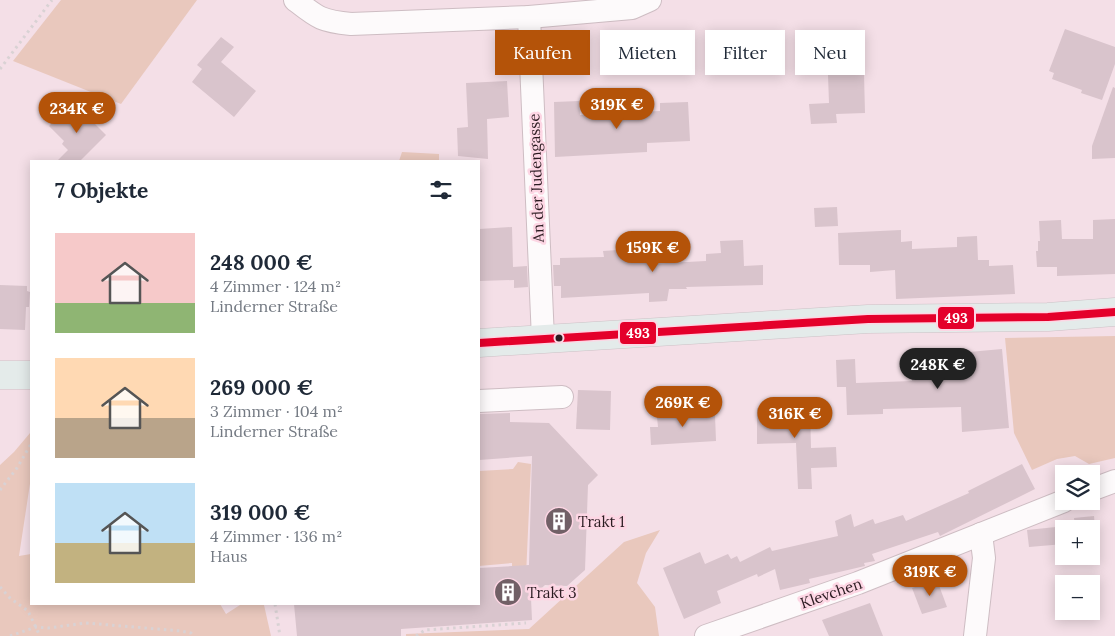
<!DOCTYPE html>
<html lang="de">
<head>
<meta charset="utf-8">
<style>
  body { margin:0; font-family:Lora,serif; background:#f2f2f3; color:#1f2937; height:100vh; display:flex; flex-direction:column; font-size:19px; white-space:nowrap }
  * { box-sizing:border-box; margin:0 }
  p { font-size:16px; color:#747a83 }
  .icon { flex:none; width:28px; height:28px; fill:none; stroke:currentColor; stroke-width:2; stroke-linecap:round; stroke-linejoin:round }
  .map { position:relative; flex:1; overflow:hidden }
  .drawer { position:absolute; left:30px; top:160px; width:450px; height:445px; display:flex; flex-direction:column; background:#fff; border-radius:0px; box-shadow:0 2px 12px #0003 }
  .drawer>* { flex:none }
  .guide { position:absolute; left:495px; top:30px; width:475px; height:45px; display:flex; gap:10px }
  .controls { position:absolute; left:1055px; top:465px; display:grid; gap:10px }
  .controls a { display:grid; place-items:center; width:45px; height:45px; border-radius:0px; background:#fff; box-shadow:0 2px 12px #0003; font-size:25px }
  .price { position:absolute; translate:-50% -42px; padding:0 11px; border-radius:18px; background:#b45309; color:#fff; font-size:16px; line-height:32px; filter:drop-shadow(0 1px 2px #0008) }
  .price::after { content:''; position:absolute; left:50%; top:30px; width:15px; height:11px; margin-left:-8px; background:inherit; clip-path:polygon(0 0,100% 0,50% 100%) }
  .price.on { background:#222; color:#fff }
  ul { padding:0; list-style:none }
  li { display:flex; align-items:center; gap:15px; height:125px; padding:0 25px }
  li span { display:grid; place-items:center; flex:none; width:140px; height:100px; border-radius:0px; color:#555 }
  li>.icon { margin-inline-start:auto }
  span .icon { width:60px; height:60px; fill:#fffc; stroke-width:1 }
  li b { font-size:21px }
  h2 { display:flex; justify-content:space-between; align-items:center; height:60px; padding:0 25px; font-size:21px }
  .tag { padding:0 18px; border-radius:0px; background:#fff; box-shadow:0 2px 12px #0003; font-size:18px; line-height:45px }
  .tag.on { background:#b45309; color:#fff }
  .map>svg:first-child { display:block }
</style>
</head>
<body>
<div class="map">
<svg width="1115" height="636" viewBox="0 0 1115 636">
  <rect width="100%" height="100%" fill="#f4dfe7"/>
  <!-- green -->
  <g fill="#e9c8bd">
    <polygon points="61,0 197,0 121,104 13,61"/>
    <polygon points="402,152 439,154 439,161 399,161"/>
    <polygon points="1115,336 1115,458 1089,464 1075,456 1057,459 1032,470 1014,433 1005,338"/>
    <polygon points="31,424 31,477 19,556 31,554 31,604 220,604 226,614 240,605 264,605 271,636 0,636 0,465 14,452 30,433"/>
    <polygon points="518,462 531,464 526,576 512,576 512,563 479,566 479,471 513,469"/>
    <polygon points="660,530 646,553 637,583 655,607 659,636 406,636 406,634 529,629 624,542"/>
  </g>
  <!-- building -->
  <g fill="#d9c4cc">
    <polygon points="1065,29 1115,47 1115,64 1102,100 1081,93 1082,90 1052,79 1054,73 1049,71"/>
    <polygon points="221,37 234,47 221,62 256,91 234,117 192,82 202,69 197,65"/>
    <polygon points="864,74 865,113 836,114 837,123 811,124 809,104 829,103 828,75"/>
    <polygon points="507,81 509,117 487,119 488,159 458,156 457,128 468,127 466,83"/>
    <polygon points="1113,87 1115,88 1115,158 1092,159 1092,146"/>
    <polygon points="579,101 580,115 660,111 660,103 688,102 690,141 647,143 647,152 555,157 554,102"/>
    <polygon points="75,104 106,135 80,161 57,161 68,150 62,144 64,141 49,126 62,113 66,118"/>
    <polygon points="837,207 838,226 815,227 814,208"/>
    <polygon points="1115,219 1115,274 1057,276 1057,267 1037,267 1036,251 1038,251 1038,241 1040,241 1039,221 1061,220 1062,239 1093,239 1093,220"/>
    <polygon points="512,227 513,267 527,266 528,287 514,288 514,280 479,281 479,251 480,251 479,229"/>
    <polygon points="901,230 901,242 912,241 912,249 957,247 957,237 977,236 978,260 989,260 989,266 1013,265 1015,294 896,299 895,270 870,272 870,265 839,265 838,233"/>
    <polygon points="743,240 744,266 763,265 763,285 686,287 687,289 669,289 667,301 649,302 649,293 561,298 561,286 554,286 553,265 560,265 560,258 604,257 603,251 647,248 648,264 706,261 706,254 721,253 720,241"/>
    <polygon points="0,285 27,286 27,291 30,292 29,307 26,307 25,330 0,329"/>
    <polygon points="1002,349 1009,428 962,432 961,407 883,409 883,414 847,415 846,387 837,387 836,360 855,359 856,383 912,381 912,377 935,376 934,361 958,360 958,353"/>
    <polygon points="578,390 611,391 610,430 576,429"/>
    <polygon points="810,406 811,448 836,447 837,467 811,468 812,489 798,489 796,443 757,444 757,408"/>
    <polygon points="691,407 691,416 715,415 716,441 651,445 650,427 658,427 657,417 668,416 667,408"/>
    <polygon points="510,413 510,422 549,423 598,475 588,485 585,570 567,586 545,585 531,598 532,620 401,629 401,636 297,636 294,604 479,604 479,568 529,565 532,456 479,460 479,414"/>
    <polygon points="1022,464 1035,489 940,536 938,532 872,554 875,561 864,563 865,566 809,579 810,583 780,590 775,569 758,577 757,574 717,591 721,603 684,619 663,568 700,552 705,564 728,554 731,559 737,556 740,562 770,547 772,551 838,536 835,521 851,514 854,527 873,519 875,524 903,515 906,521 969,493 968,491"/>
    <polygon points="1094,516 1096,542 1091,542 1091,529 1064,529 1064,544 1029,547 1027,530 1075,525 1074,518"/>
    <polygon points="937,580 947,607 922,614 912,588"/>
    <polygon points="870,603 883,636 829,636 822,620"/>
  </g>
  <g fill="none" stroke-linecap="round" stroke-linejoin="round">
    <!-- minor casing -->
    <g stroke="#cebdc3" stroke-width="24">
      <g id="minor">
        <path d="M295,0C318,18 321,21 351,24L529,17L632,8L650,0"/>
        <polyline points="529,17 543,339"/>
        <polyline points="479,401 562,397"/>
        <polyline points="1091,490 1115,481"/>
        <polyline points="706,636 858,583 1064,501"/>
        <polyline points="975,636 984,558 981,534"/>
      </g>
    </g>
    <!-- major casing -->
    <g stroke="#ccc2c6" stroke-width="29">
      <g id="major">
        <polyline points="479,343 868,319 1048,317 1115,312"/>
        <polyline points="0,375 31,375"/>
      </g>
    </g>
    <!-- path -->
    <g stroke="#d9d2d4" stroke-width="3" stroke-dasharray="2.5 4" stroke-linecap="butt">
      <polyline points="0,69 52,0"/>
      <polyline points="0,490 17,468 31,444"/>
      <polyline points="0,587 10,598 28,611 40,636"/>
      <polyline points="275,604 280,636"/>
      <polyline points="10,636 36,627 48,628 86,623 181,631 191,633 194,636"/>
      <polyline points="416,636 425,630 526,623"/>
    </g>
    <!-- minor -->
    <use href="#minor" stroke="#fdfafb" stroke-width="22"/>
    <!-- major -->
    <use href="#major" stroke="#e4ebea" stroke-width="28"/>
    <!-- bus-1 casing -->
    <g stroke="#fdd6e4" stroke-width="11">
      <polyline id="bus-1" points="479,343 868,319 1048,317 1115,312"/>
    </g>
    <!-- bus-1 -->
    <use href="#bus-1" stroke="#e4002b" stroke-width="8"/>
  </g>
  <!-- icons -->
  <defs>
    <g id="building-disc" transform="scale(1.4375)"><circle r="9.5" fill="#716066" stroke="#fdd6e4"/><path d="M-4-6H4V6H1V3H-1V6H-4ZM-2.5-4.3h1.7v1.8h-1.7ZM.8-4.3h1.7v1.8H.8ZM-2.5-1h1.7V.8h-1.7ZM.8-1h1.7V.8H.8Z" fill="#fff"/></g>
  </defs>
  <g fill-rule="evenodd">
    <use href="#building-disc" x="559" y="521"/>
    <use href="#building-disc" x="508" y="592"/>
  </g>
  <!-- markers -->
  <circle fill="#2b1b21" stroke="#fdd6e4" stroke-width="2" cx="559" cy="338" r="4.5"/>
  <g text-anchor="middle" dominant-baseline="central" stroke-width="5" stroke-linejoin="round" paint-order="stroke">
    <!-- street labels -->
    <g font-size="15" fill="#2b1b21" stroke="#fdd6e4">
      <text transform="translate(536 178) rotate(-92)">An der Judengasse</text>
      <text transform="translate(831 593) rotate(-19)">Klevchen</text>
    </g>
    <!-- poi labels -->
    <g font-size="15" fill="#2b1b21" stroke="#fdd6e4" text-anchor="start">
      <text x="578" y="521">Trakt 1</text>
      <text x="527" y="592">Trakt 3</text>
    </g>
  </g>
  <g stroke="#fdd6e4" stroke-width="2">
    <rect x="937" y="306" width="38" height="24" rx="5" fill="#e4002b"/>
    <rect x="619" y="321" width="38" height="24" rx="5" fill="#e4002b"/>
  </g>
  <g font-size="14" text-anchor="middle" font-weight="bold" fill="#fff">
    <text x="956" y="323">493</text>
    <text x="638" y="338">493</text>
  </g>
</svg>
<div class="controls">
<a><svg class="icon" aria-label="layers" viewBox="0 0 24 24"><path d="M12 4l9 5-9 5-9-5zM3 14l9 5 9-5"/></svg></a>
<a>+</a>
<a>−</a>
</div>
<b class="price" style="left:617px;top:130px">319K €</b>
<b class="price" style="left:77px;top:134px">234K €</b>
<b class="price" style="left:653px;top:273px">159K €</b>
<b class="price on" style="left:938px;top:390px">248K €</b>
<b class="price" style="left:683px;top:428px">269K €</b>
<b class="price" style="left:795px;top:439px">316K €</b>
<b class="price" style="left:930px;top:597px">319K €</b>
<div class="guide">
<a class="tag on">Kaufen</a>
<a class="tag">Mieten</a>
<a class="tag">Filter</a>
<a class="tag">Neu</a>
</div>
<section class="drawer">
<h2>7 Objekte<svg class="icon" aria-label="filters" viewBox="0 0 24 24"><path d="M4 7h16M4 17h16"/><circle cx="9" cy="7" r="2"/><circle cx="15" cy="17" r="2"/></svg></h2>
<ul>
<li><span style="background:linear-gradient(#f6c9c9 70%,#8fb573 0)"><svg class="icon" aria-label="home" viewBox="0 0 24 24"><path d="M3 11l9-7 9 7M6 9v11h12V9"/></svg></span><div><b>248 000 €</b><p>4 Zimmer · 124 m²</p><p>Linderner Straße</p></div></li>
<li><span style="background:linear-gradient(#ffd9b3 60%,#b9a48a 0)"><svg class="icon" aria-label="home" viewBox="0 0 24 24"><path d="M3 11l9-7 9 7M6 9v11h12V9"/></svg></span><div><b>269 000 €</b><p>3 Zimmer · 104 m²</p><p>Linderner Straße</p></div></li>
<li><span style="background:linear-gradient(#bfe0f5 60%,#c2b280 0)"><svg class="icon" aria-label="home" viewBox="0 0 24 24"><path d="M3 11l9-7 9 7M6 9v11h12V9"/></svg></span><div><b>319 000 €</b><p>4 Zimmer · 136 m²</p><p>Haus</p></div></li>
</ul>
</section>
</div>
</body>
</html>
